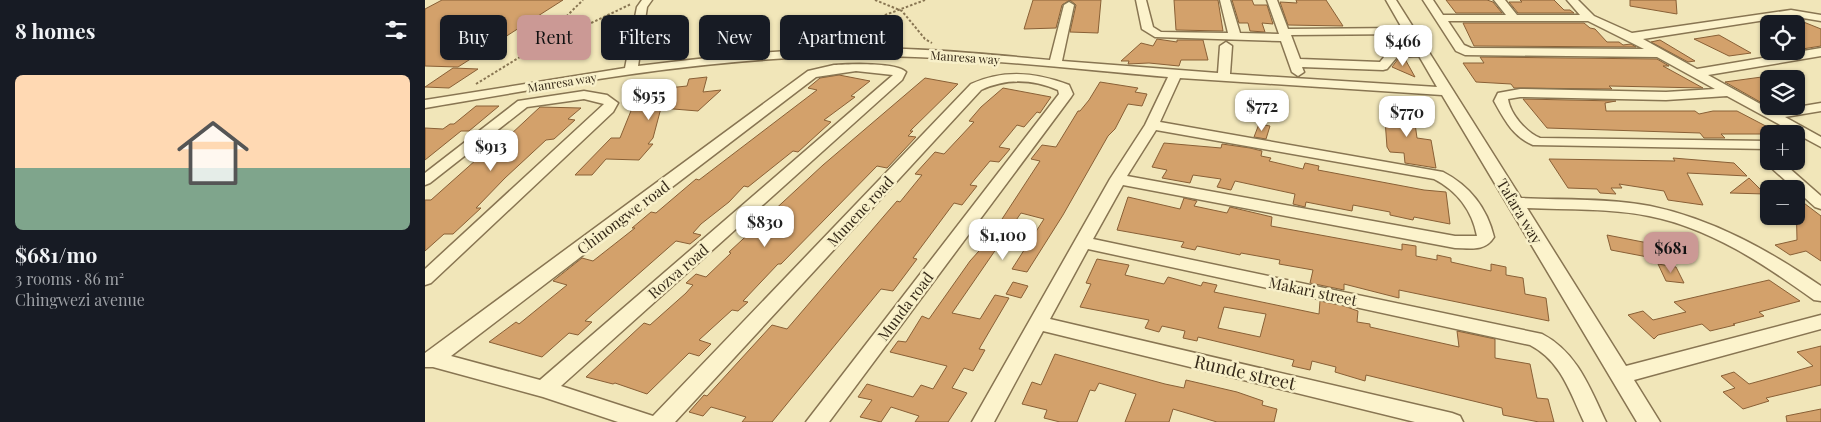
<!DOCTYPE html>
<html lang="en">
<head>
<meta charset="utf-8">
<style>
  body { margin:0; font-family:"Playfair Display",serif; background:#20242c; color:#f1f3f6; height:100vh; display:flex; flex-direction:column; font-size:19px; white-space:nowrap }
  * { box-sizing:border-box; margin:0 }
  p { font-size:16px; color:#9ea1a6 }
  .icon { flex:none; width:28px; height:28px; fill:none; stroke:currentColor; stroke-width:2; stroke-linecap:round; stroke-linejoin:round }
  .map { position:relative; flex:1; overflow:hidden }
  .details { display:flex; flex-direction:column; background:#171b24; width:425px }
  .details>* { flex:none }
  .hud { position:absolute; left:15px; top:15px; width:475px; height:45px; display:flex; gap:10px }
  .fabs { position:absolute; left:1335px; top:15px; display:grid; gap:10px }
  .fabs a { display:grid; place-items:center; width:45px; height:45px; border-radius:8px; background:#171b24; box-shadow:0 1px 4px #0004; font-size:25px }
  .price { position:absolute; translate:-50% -42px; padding:0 11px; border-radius:10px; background:#fff; color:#222; font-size:16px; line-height:32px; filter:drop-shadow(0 1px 2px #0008) }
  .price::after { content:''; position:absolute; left:50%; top:30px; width:15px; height:11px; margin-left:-8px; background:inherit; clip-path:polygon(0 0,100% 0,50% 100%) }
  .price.on { background:#cb9995; color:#111 }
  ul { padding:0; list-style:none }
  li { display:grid; align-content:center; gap:10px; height:265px; padding:0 15px }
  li+li { border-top:1px solid #363941 }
  li span { display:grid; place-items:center; height:155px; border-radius:8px; color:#555 }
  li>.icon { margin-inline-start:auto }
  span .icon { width:90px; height:90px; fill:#fffc; stroke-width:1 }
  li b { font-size:21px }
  h2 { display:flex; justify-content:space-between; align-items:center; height:60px; padding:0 15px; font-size:21px }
  .chip { padding:0 18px; border-radius:8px; background:#171b24; box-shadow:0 1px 4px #0004; font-size:18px; line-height:45px }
  .chip.on { background:#cb9995; color:#111 }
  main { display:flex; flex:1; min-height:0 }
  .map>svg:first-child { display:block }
</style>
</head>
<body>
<main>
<section class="details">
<h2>8 homes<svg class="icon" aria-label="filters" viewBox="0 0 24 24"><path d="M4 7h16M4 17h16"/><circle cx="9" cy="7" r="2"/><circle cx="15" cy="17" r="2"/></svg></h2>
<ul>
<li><span style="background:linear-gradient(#ffd9b3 60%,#7fa58c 0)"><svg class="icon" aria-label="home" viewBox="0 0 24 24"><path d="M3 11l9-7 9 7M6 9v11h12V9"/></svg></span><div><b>$681/mo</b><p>3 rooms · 86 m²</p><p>Chingwezi avenue</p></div></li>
</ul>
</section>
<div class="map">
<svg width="1396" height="422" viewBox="0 0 1396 422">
  <rect width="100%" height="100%" fill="#f1e6b9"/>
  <!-- building -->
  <g fill="#d3a16b" stroke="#896036" fill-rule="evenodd">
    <polygon points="17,0 138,0 33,67 0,66 0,9"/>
    <polygon points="608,0 676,0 673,33 645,32 651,5 645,0 637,5 631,28 599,29"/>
    <polygon points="749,0 793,0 798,31 751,30"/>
    <polygon points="807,0 827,0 829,5 842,5 848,24 837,23 840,32 825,31 823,23 814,23"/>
    <polygon points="871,0 901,0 918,26 863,25 855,2 872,3"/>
    <polygon points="1021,0 1062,0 1068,2 1077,13 1031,13"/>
    <polygon points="1095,0 1129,0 1139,10 1145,10 1149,13 1093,13 1084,2 1097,2"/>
    <polygon points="1205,0 1251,0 1252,14 1205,6"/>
    <polygon points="262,19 262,44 231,49 234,23"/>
    <polygon points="1371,19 1396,29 1396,46 1371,50"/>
    <polygon points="1038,23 1159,23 1165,28 1170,29 1182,42 1194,42 1198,45 1206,44 1211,47 1049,46"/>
    <polygon points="1294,35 1326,53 1304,56 1269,39"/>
    <polygon points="732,39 752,42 752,40 778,40 783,60 756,60 754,66 724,63 703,64 704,61 696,61 716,43 728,46"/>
    <polygon points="1235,40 1270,61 1263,62 1226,42"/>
    <polygon points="1055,57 1232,59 1244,66 1238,66 1278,88 1184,86 1187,89 1089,88 1086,84 1051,82 1038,63 1059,63"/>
    <polygon points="973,59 980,59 990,77 967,67"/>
    <polygon points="28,68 53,69 24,88 0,87"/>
    <polygon points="414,75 445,81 426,96 430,97 399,120 406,122 373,152 368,151 323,187 319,186 304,202 276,224 268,233 276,235 265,244 251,241 160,321 167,322 153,335 144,333 117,357 64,342 91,322 94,324 142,285 128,281 157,258 168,261 210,228 207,228 226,212 231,213 271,179 274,180 392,90 383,88 395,78"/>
    <polygon points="1344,76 1344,102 1337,103 1300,82"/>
    <polygon points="282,77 278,92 296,90 273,111 236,108 228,138 223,144 228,144 214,160 181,159 167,175 150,175 186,138 195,138 214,91 262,86 264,79"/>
    <polygon points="500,78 533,84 485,131 488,131 483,136 491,137 462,168 452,166 356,264 353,264 318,301 323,302 313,311 307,310 274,340 286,344 274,356 264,353 222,394 190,383 188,384 161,377 219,323 225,325 261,293 268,285 261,283 271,274 281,277 306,253 304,252 398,165"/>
    <polygon points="675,82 713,88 710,92 722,94 717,106 703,104 690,129 683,136 638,215 602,272 587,269 619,219 596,213 527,313 555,319 570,295 584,298 554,349 560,350 548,371 539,368 527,388 542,393 523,422 490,422 494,416 466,407 456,422 435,417 447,400 433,397 442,384 488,397 496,385 508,389 522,366 465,352 473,341 481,342 497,316 504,319 545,261 562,242 615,161 606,159 617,145 631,147 653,111 655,111 664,100"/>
    <polygon points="578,88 626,97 615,113 612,112 599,127 592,125 574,147 585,149 574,162 565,161 545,185 552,186 537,205 529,203 488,258 492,259 468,291 456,289 347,422 317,422 321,417 286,407 278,416 264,412 279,395 282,396 347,325 362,329 459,216 472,201 475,202 497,175 490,174 510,152 519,154 549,122 544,121 556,107"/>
    <polygon points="1098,99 1191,101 1180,103 1181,111 1270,111 1274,114 1288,111 1312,111 1356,134 1296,134 1300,138 1279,138 1275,133 1122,128"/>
    <polygon points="51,106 74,106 44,131 36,131 0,160 0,128 18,129 25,124 29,124"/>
    <polygon points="959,106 988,109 992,138 1006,140 1011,168 980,163 979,153 965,152 962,147"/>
    <polygon points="115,107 156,108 143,119 150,120 129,139 121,140 80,178 51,208 56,208 28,234 19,234 0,251 0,200 6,200 79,135 85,135"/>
    <polygon points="834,124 845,126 841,139 829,137"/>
    <polygon points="739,143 796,148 797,144 825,148 837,151 836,156 846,158 844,161 878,169 880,163 894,166 893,170 999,190 1021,192 1025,224 989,217 988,220 965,215 965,212 928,205 927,211 881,202 880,207 868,204 870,194 810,181 806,190 792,187 796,179 768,175 765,183 737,178 742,170 727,167"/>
    <polygon points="1248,158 1309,163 1322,176 1262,173 1278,205 1243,200 1239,191 1194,184 1197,188 1186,188 1191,194 1175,193 1172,189 1143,188 1124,159 1250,161"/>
    <polygon points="1324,178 1340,194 1305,193"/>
    <polygon points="703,197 755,209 759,198 772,201 769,206 802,213 805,207 847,217 846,226 977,250 977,244 991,246 991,256 1012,260 1012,255 1026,258 1026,262 1066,271 1066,264 1081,267 1081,275 1098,278 1100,294 1121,298 1124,321 974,290 974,298 919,284 919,290 885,283 888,270 854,264 855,260 816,253 815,255 772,246 770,250 756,247 759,242 692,230"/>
    <polygon points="1371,197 1396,216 1396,261 1381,251 1365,255 1350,245 1372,240"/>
    <polygon points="1182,235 1223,243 1228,258 1186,250"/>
    <path d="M672,259L704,265L700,275L739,284L743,277L776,286L778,282L792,285L789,292L894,314L895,301L919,306L933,311L932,322L945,324V327L1034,347L1032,331L1070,339V358L1105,364L1112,398L1123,399L1129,422H1114L1078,415L1077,408L941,375L940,381L910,372L911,367L887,361L885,370L867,366L869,360L773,337L772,341L758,338L760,331L737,326L734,332L720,328L724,320L655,307L666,284L661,283ZM799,307L841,314L835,337L793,328Z"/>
    <polygon points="1233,264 1251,267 1259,283 1241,281"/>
    <polygon points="1344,280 1375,301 1334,312 1339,316 1308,324 1310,325 1285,331 1277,324 1233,335 1229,339 1203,315 1218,311 1228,320 1261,312 1249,302"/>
    <polygon points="588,282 603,286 596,298 581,294"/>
    <polygon points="1396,346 1396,385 1341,398 1344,401 1318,409 1298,392 1310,388 1296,376 1309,372 1324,384 1353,376 1388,366 1372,352"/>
    <polygon points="630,354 740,384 759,388 761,380 812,392 838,401 837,405 852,409 849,422 792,422 748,409 744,422 700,422 711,394 674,383 670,391 665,390 652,422 635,422 619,418 622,410 597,404 607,382 616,385"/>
    <polygon points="1396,409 1396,422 1362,422 1361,416"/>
  </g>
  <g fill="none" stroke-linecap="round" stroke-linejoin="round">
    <!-- minor casing -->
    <g stroke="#887552" stroke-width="3">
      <g id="minor">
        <path d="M217,0H227L222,7L213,66C283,57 354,50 424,48C491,47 558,54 625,60L639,5L644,2L649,5L637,61L793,73L795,46L801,42L807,46L805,74L1012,87L994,56L972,57L962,69L958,70L877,67L879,72L873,76L867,72L856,41L730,37L717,29L711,0H721L728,27L736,32L803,33L795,0H805L815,33L854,34L842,0H852L863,29L977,28L961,0H971L1096,198C1139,200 1182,198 1225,206C1288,219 1343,250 1396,286V301L1389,300C1339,264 1285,228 1224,216C1184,208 1142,210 1102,208L1201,366L1396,315V329L1209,380L1235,422H1212L1017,95L755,78L735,122L1018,172C1045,186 1062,208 1069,237C1060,252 1045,248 1030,248L698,185L668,239L1117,334C1152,352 1165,388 1181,422H1159C1145,392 1136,361 1105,345L663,249L625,319L1027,413L1035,416L1038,422H990L618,331L569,422H547L685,179L720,125L743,77C638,68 532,55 427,56C283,57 141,84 0,108V100L200,68L212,7ZM981,34L990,49L964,51L955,62L875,59L866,35ZM731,130L1009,179C1032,191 1047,210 1052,236H1030L702,176Z"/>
        <path d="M998,0H1008L1018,15H1081L1069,0H1080L1092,15H1155L1142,0H1153L1169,16L1207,33L1366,10L1396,15V21L1366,16L1218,39L1272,69L1396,48V56L1283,75L1348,111L1396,103V111L1360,117L1396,137V147L1302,96L1241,100L1095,97L1083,99C1085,114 1101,132 1115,138L1344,141V149L1108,145C1088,137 1079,119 1069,101L1073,93L1095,89L1241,92L1290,89L1232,57L1040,55L1031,51ZM1023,21H1163L1219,49L1046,48L1039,45Z"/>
        <path d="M409,65C424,64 472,62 481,72L477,80L136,386L228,416L546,84C579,69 611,72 644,85L648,94L646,97L404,422H381L634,94L633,90C607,79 582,78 556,90L250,422H193L118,397L8,367H0V353L383,71ZM431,71L468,75L115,380L26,356L391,77Z"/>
        <polygon points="159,91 182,95 193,103 188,112 6,283 0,285 0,269 179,104 159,99 102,107 5,183 0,185 0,173 93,101"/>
        <polygon points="1344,157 1344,161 1356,161 1396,196 1396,209 1390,207 1342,164 1340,161"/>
      </g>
    </g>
    <!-- path -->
    <g stroke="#887552" stroke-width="2" stroke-dasharray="2.5 2" stroke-linecap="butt">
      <polyline points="450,0 477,11 500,39 507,43"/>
      <polyline points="398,42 423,29 500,0"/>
      <polyline points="106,51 158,0"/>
      <polyline points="51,84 95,57 206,4"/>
    </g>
    <!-- minor -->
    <use href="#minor" fill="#fcf3cc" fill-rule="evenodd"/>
  </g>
  <g text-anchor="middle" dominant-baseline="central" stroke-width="5" stroke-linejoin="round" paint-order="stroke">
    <!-- far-street labels -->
    <g font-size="12" fill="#362a19" stroke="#f8f0c9">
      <text transform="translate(540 57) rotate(4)">Manresa way</text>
      <text transform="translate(137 82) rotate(-9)">Manresa way</text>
    </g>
    <!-- street labels -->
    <g font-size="15" fill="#362a19" stroke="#f8f0c9">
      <text transform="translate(435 211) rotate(-47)">Munene road</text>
      <text transform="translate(1095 211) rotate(59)">Tafara way</text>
      <text transform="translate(198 217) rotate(-37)">Chinongwe road</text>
      <text transform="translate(253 271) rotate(-41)">Rozva road</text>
      <text transform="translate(888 291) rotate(12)">Makari street</text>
      <text transform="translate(480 306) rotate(-53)">Munda road</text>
    </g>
    <!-- near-street labels -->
    <g font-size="18" fill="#362a19" stroke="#f8f0c9">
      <text transform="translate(820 372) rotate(13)">Runde street</text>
    </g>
  </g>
</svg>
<div class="fabs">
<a><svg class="icon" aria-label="locate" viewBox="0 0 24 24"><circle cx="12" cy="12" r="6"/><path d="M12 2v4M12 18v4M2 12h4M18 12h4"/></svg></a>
<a><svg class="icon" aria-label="layers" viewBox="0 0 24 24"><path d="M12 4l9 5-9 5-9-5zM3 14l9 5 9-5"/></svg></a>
<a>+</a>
<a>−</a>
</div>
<b class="price" style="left:978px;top:67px">$466</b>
<b class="price" style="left:224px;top:121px">$955</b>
<b class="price" style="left:837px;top:132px">$772</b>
<b class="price" style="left:982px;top:138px">$770</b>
<b class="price" style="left:66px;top:172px">$913</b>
<b class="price" style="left:340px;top:248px">$830</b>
<b class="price" style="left:578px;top:261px">$1,100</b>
<b class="price on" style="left:1246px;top:274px">$681</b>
<div class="hud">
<a class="chip">Buy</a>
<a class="chip on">Rent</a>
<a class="chip">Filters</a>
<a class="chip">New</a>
<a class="chip">Apartment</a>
</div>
</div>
</main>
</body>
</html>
